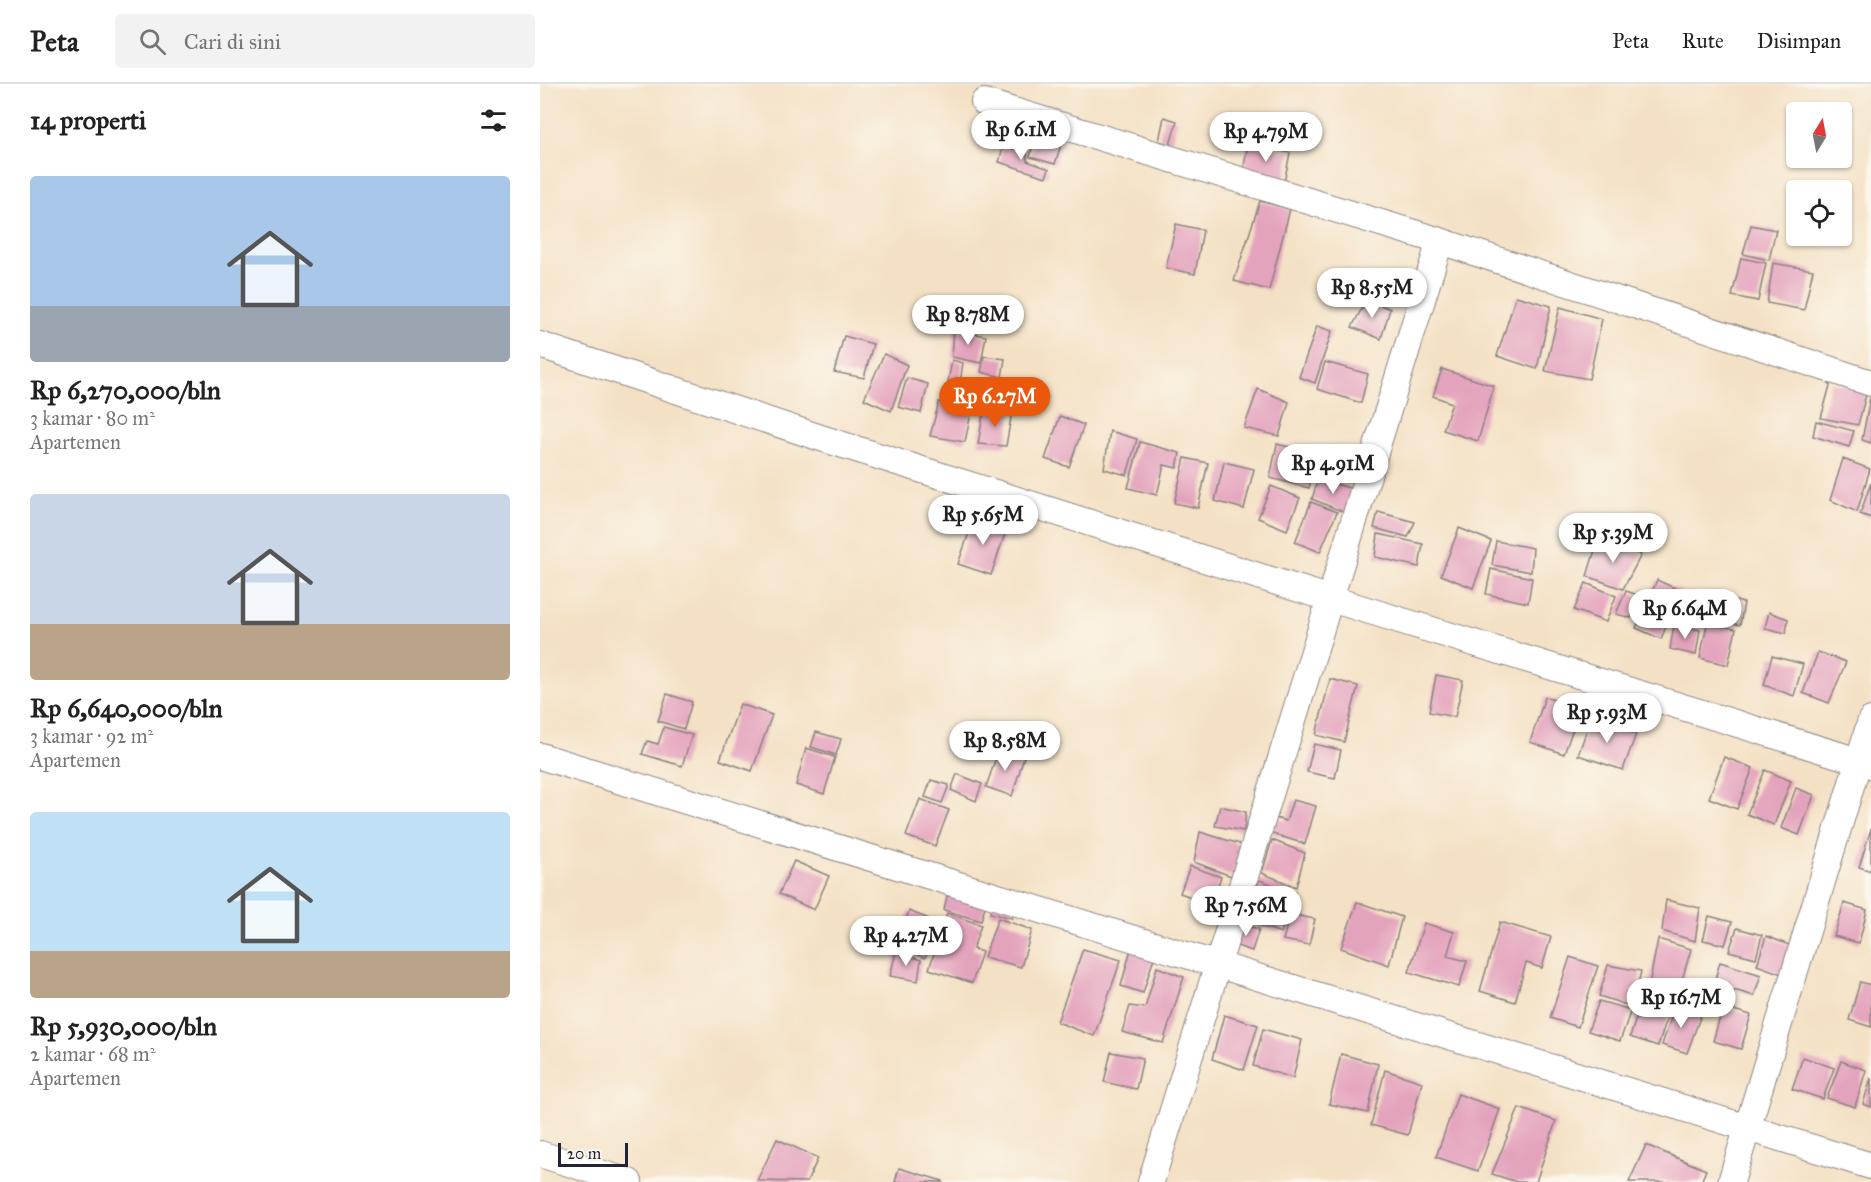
<!DOCTYPE html>
<html lang="id">
<head>
<meta charset="utf-8">
<style>
  body { margin:0; font-family:"IM FELL Great Primer",serif; background:#f2f2f2; color:#222; height:100vh; display:flex; flex-direction:column; font-size:22px; white-space:nowrap }
  * { box-sizing:border-box; margin:0 }
  p { font-size:20px; color:#767676 }
  .icon { flex:none; width:33px; height:33px; fill:none; stroke:currentColor; stroke-width:2; stroke-linecap:round; stroke-linejoin:round }
  .map { position:relative; flex:1; overflow:hidden }
  .sheet { display:flex; flex-direction:column; background:#fff; width:540px }
  .sheet>* { flex:none }
  .needle { width:39px; rotate:10deg }
  .controls { position:absolute; left:1246px; top:18px; display:grid; gap:12px }
  .controls a { display:grid; place-items:center; width:66px; height:66px; border-radius:6px; background:#fff; box-shadow:0 2px 4px #0004; font-size:30px }
  .scale { position:absolute; left:18px; bottom:15px; width:70px; box-sizing:border-box; padding-left:6px; border:3px solid #22223b; border-top:0; font-size:16px; line-height:21px; white-space:nowrap; color:#22223b; -webkit-text-stroke:4px #fbf7ec; paint-order:stroke }
  .price { position:absolute; translate:-50% -51px; padding:0 14px; border-radius:21px; background:#fff; color:#222; font-size:20px; line-height:39px; filter:drop-shadow(0 2px 3px #0008) }
  .price::after { content:''; position:absolute; left:50%; top:36px; width:18px; height:14px; margin-left:-9px; background:inherit; clip-path:polygon(0 0,100% 0,50% 100%) }
  .price.selected { background:#ea580c; color:#fff }
  ul { padding:0; list-style:none }
  li { display:grid; align-content:center; gap:12px; height:318px; padding:0 30px }
  li span { display:grid; place-items:center; height:186px; border-radius:6px; color:#555 }
  li>.icon { margin-inline-start:auto }
  span .icon { width:108px; height:108px; fill:#fffc; stroke-width:1 }
  li b { font-size:26px }
  h2 { display:flex; justify-content:space-between; align-items:center; height:72px; padding:0 30px; font-size:26px }
  header { display:flex; align-items:center; gap:36px; box-sizing:border-box; height:84px; padding:0 30px; background:#fff; border-bottom:2px solid #e0e0e0 }
  header strong { font-size:28px }
  nav { display:flex; gap:33px; margin-inline-start:auto; font-size:21px }
  .search { width:420px; height:54px; background:#f2f2f2; display:flex; align-items:center; gap:15px; box-sizing:border-box; padding:0 21px; border-radius:6px; color:#767676; font-size:22px }
  main { display:flex; flex:1; min-height:0 }
  .map>svg:first-child { display:block }
</style>
</head>
<body>
<header>
<strong>Peta</strong>
<div class="search"><svg class="icon" aria-label="search" viewBox="0 0 24 24"><circle cx="10" cy="10" r="6"/><path d="M15 15l6 6"/></svg>Cari di sini</div>
<nav><a>Peta</a><a>Rute</a><a>Disimpan</a></nav>
</header>
<main>
<section class="sheet">
<h2>14 properti<svg class="icon" aria-label="filters" viewBox="0 0 24 24"><path d="M4 7h16M4 17h16"/><circle cx="9" cy="7" r="2"/><circle cx="15" cy="17" r="2"/></svg></h2>
<ul>
<li><span style="background:linear-gradient(#a9c7e8 70%,#9aa5b1 0)"><svg class="icon" aria-label="home" viewBox="0 0 24 24"><path d="M3 11l9-7 9 7M6 9v11h12V9"/></svg></span><div><b>Rp 6,270,000/bln</b><p>3 kamar · 80 m²</p><p>Apartemen</p></div></li>
<li><span style="background:linear-gradient(#c9d6e8 70%,#b9a48a 0)"><svg class="icon" aria-label="home" viewBox="0 0 24 24"><path d="M3 11l9-7 9 7M6 9v11h12V9"/></svg></span><div><b>Rp 6,640,000/bln</b><p>3 kamar · 92 m²</p><p>Apartemen</p></div></li>
<li><span style="background:linear-gradient(#bfe0f5 75%,#b9a48a 0)"><svg class="icon" aria-label="home" viewBox="0 0 24 24"><path d="M3 11l9-7 9 7M6 9v11h12V9"/></svg></span><div><b>Rp 5,930,000/bln</b><p>2 kamar · 68 m²</p><p>Apartemen</p></div></li>
</ul>
</section>
<div class="map">
<svg width="1331" height="1098" viewBox="0 0 1331 1098">
  <rect width="100%" height="100%" fill="#fbf7ec"/>
  <filter id="ink" filterUnits="userSpaceOnUse"><feTurbulence type="fractalNoise" baseFrequency=".0167" numOctaves="2"/><feDisplacementMap in="SourceGraphic" scale="12" xChannelSelector="R" yChannelSelector="G"/><feConvolveMatrix kernelMatrix="1 2 1 2 8 2 1 2 1" color-interpolation-filters="sRGB"/></filter>
  <filter id="wash" filterUnits="userSpaceOnUse"><feTurbulence type="fractalNoise" baseFrequency=".008" numOctaves="4" result="noise"/><feDisplacementMap in="SourceGraphic" scale="24" xChannelSelector="R" yChannelSelector="G"/><feGaussianBlur stdDeviation="1.35" result="paint"/><feColorMatrix in="noise" values="0 0 0 0 0 0 0 0 0 0 0 0 0 0 0 0 0 1.4 0 .05"/><feComposite in="paint" operator="in"/></filter>
  <g filter="url(#wash)">
    <rect width="100%" height="100%" fill="#f4e1c5"/>
    <g id="blocks">
      <!-- building -->
      <g fill="#e4a3bd">
        <polygon points="624,33 637,37 630,61 619,57"/>
        <polygon points="496,49 523,54 515,80 490,73"/>
        <polygon points="708,59 750,69 744,99 703,88"/>
        <polygon points="463,63 487,67 487,77 509,85 506,93 459,78"/>
        <polygon points="720,117 750,125 729,206 694,197"/>
        <polygon points="636,140 663,146 655,190 626,184"/>
        <polygon points="1211,141 1236,146 1229,176 1203,170"/>
        <polygon points="1201,174 1226,179 1218,217 1192,212"/>
        <polygon points="1233,179 1273,186 1264,226 1227,219"/>
        <polygon points="976,212 1011,222 997,285 957,272"/>
        <polygon points="827,215 850,225 841,255 812,243"/>
        <polygon points="1020,223 1062,235 1049,295 1005,287"/>
        <polygon points="777,242 792,247 775,299 759,293"/>
        <polygon points="414,246 446,252 441,279 412,273"/>
        <polygon points="304,252 333,260 324,294 294,288"/>
        <polygon points="344,270 367,281 351,327 324,315"/>
        <polygon points="444,272 465,275 462,293 441,288"/>
        <polygon points="412,276 423,279 420,299 408,298"/>
        <polygon points="785,278 828,290 821,319 777,305"/>
        <polygon points="902,285 954,302 938,357 903,346 912,319 893,312"/>
        <polygon points="367,294 388,300 381,329 358,323"/>
        <polygon points="463,295 480,296 473,325 458,324"/>
        <polygon points="1291,298 1327,307 1318,341 1281,334"/>
        <polygon points="405,302 433,308 431,319 402,313"/>
        <polygon points="718,305 749,318 739,352 704,344"/>
        <polygon points="1330,314 1331,314 1331,359 1322,356"/>
        <polygon points="399,318 432,325 425,358 390,352"/>
        <polygon points="444,325 472,328 466,362 438,360"/>
        <polygon points="520,332 544,341 529,383 505,375"/>
        <polygon points="1276,337 1314,347 1309,363 1273,352"/>
        <polygon points="570,347 597,355 587,391 564,385"/>
        <polygon points="600,358 640,369 637,384 624,381 617,411 588,404"/>
        <polygon points="737,360 778,370 769,404 730,394"/>
        <polygon points="645,374 668,379 658,424 634,419"/>
        <polygon points="1303,375 1330,385 1317,428 1290,416"/>
        <polygon points="684,378 714,385 704,425 675,417"/>
        <polygon points="778,395 813,405 806,429 772,415"/>
        <polygon points="1331,399 1331,434 1320,430"/>
        <polygon points="731,402 760,414 747,446 718,434"/>
        <polygon points="771,418 797,428 780,468 755,458"/>
        <polygon points="838,428 875,438 868,453 834,444"/>
        <polygon points="435,432 467,444 451,491 418,480"/>
        <polygon points="919,444 951,457 933,504 901,491"/>
        <polygon points="838,450 883,460 879,483 835,473"/>
        <polygon points="1059,453 1101,471 1083,505 1047,492"/>
        <polygon points="956,457 993,464 991,488 952,481"/>
        <polygon points="951,485 992,494 988,519 946,510"/>
        <polygon points="1117,496 1141,507 1121,555 1096,544"/>
        <polygon points="1046,499 1076,512 1066,538 1034,526"/>
        <polygon points="1086,507 1098,511 1091,534 1076,530"/>
        <polygon points="1175,512 1204,519 1200,541 1171,536"/>
        <polygon points="1141,513 1165,518 1160,541 1135,535"/>
        <polygon points="1229,528 1248,535 1246,549 1225,544"/>
        <polygon points="1167,540 1196,545 1188,581 1160,574"/>
        <polygon points="1134,541 1160,546 1156,571 1130,565"/>
        <polygon points="1278,568 1306,578 1289,619 1263,609"/>
        <polygon points="1232,572 1263,580 1254,612 1224,601"/>
        <polygon points="896,591 923,596 915,633 889,628"/>
        <polygon points="790,595 818,602 804,658 776,651"/>
        <polygon points="127,610 152,618 144,645 118,637"/>
        <polygon points="1005,613 1040,625 1024,670 990,658"/>
        <polygon points="200,620 232,631 212,687 180,676"/>
        <polygon points="1051,634 1096,650 1083,686 1038,671"/>
        <polygon points="124,643 152,651 142,682 102,670 107,657 118,660"/>
        <polygon points="276,648 301,655 296,671 271,663"/>
        <polygon points="774,660 801,666 795,694 767,688"/>
        <polygon points="266,664 295,673 284,710 256,701"/>
        <polygon points="459,665 484,673 472,712 446,703"/>
        <polygon points="1184,673 1213,684 1197,725 1169,714"/>
        <polygon points="1225,686 1251,697 1234,741 1207,730"/>
        <polygon points="417,690 442,700 436,717 411,706"/>
        <polygon points="391,696 409,701 402,719 385,713"/>
        <polygon points="1256,704 1274,711 1259,751 1241,744"/>
        <polygon points="380,715 409,726 395,762 366,752"/>
        <polygon points="753,716 776,722 765,760 730,749 735,734 746,737"/>
        <polygon points="680,722 706,728 704,747 675,742"/>
        <polygon points="1331,745 1331,787 1319,783"/>
        <polygon points="660,748 703,761 691,792 654,778"/>
        <polygon points="732,756 765,769 756,803 722,789"/>
        <polygon points="254,777 289,792 274,826 239,810"/>
        <polygon points="650,782 681,793 671,820 640,809"/>
        <polygon points="719,796 755,808 741,849 718,841 728,813 714,809"/>
        <polygon points="408,808 446,819 441,837 404,826"/>
        <polygon points="1126,816 1160,824 1155,857 1122,847"/>
        <polygon points="817,818 862,833 849,881 801,864"/>
        <polygon points="1304,819 1327,826 1319,859 1294,852"/>
        <polygon points="453,820 472,823 472,834 450,829"/>
        <polygon points="369,827 399,839 385,874 356,862"/>
        <polygon points="407,829 441,841 433,865 442,868 432,899 389,885"/>
        <polygon points="750,830 775,835 769,861 743,856"/>
        <polygon points="1169,832 1192,838 1185,861 1163,856"/>
        <polygon points="458,834 492,846 481,883 444,873"/>
        <polygon points="960,838 1011,853 1002,884 986,879 975,918 940,907"/>
        <polygon points="884,839 914,848 907,872 927,877 919,903 869,888"/>
        <polygon points="700,840 719,845 712,867 694,861"/>
        <polygon points="1197,844 1222,851 1216,874 1189,867"/>
        <polygon points="1226,852 1257,864 1247,892 1217,881"/>
        <polygon points="1118,855 1151,865 1138,910 1109,901"/>
        <polygon points="543,865 581,876 554,952 517,938"/>
        <polygon points="591,865 615,870 603,909 581,902"/>
        <polygon points="356,868 381,876 378,897 350,892"/>
        <polygon points="1030,873 1058,882 1038,943 1010,934"/>
        <polygon points="1180,878 1221,891 1214,912 1194,906 1193,912 1172,905"/>
        <polygon points="1068,881 1101,887 1093,923 1059,912"/>
        <polygon points="617,883 644,893 623,959 582,948 590,922 605,924"/>
        <polygon points="1320,898 1331,901 1331,943 1309,936"/>
        <polygon points="1106,904 1134,913 1118,962 1090,953"/>
        <polygon points="1059,917 1091,926 1080,957 1048,947"/>
        <polygon points="1136,920 1161,931 1147,969 1122,961"/>
        <polygon points="1183,923 1211,931 1201,965 1173,957"/>
        <polygon points="684,931 718,941 704,986 672,975"/>
        <polygon points="723,945 762,956 753,994 713,982"/>
        <polygon points="571,968 603,974 596,1005 564,998"/>
        <polygon points="801,970 838,980 828,1029 789,1020"/>
        <polygon points="1263,973 1294,984 1283,1015 1252,1005"/>
        <polygon points="1301,977 1326,986 1315,1023 1287,1014"/>
        <polygon points="845,986 882,998 868,1051 831,1041"/>
        <polygon points="1331,994 1331,1023 1323,1020"/>
        <polygon points="918,1010 960,1025 938,1087 896,1073"/>
        <polygon points="979,1024 1016,1037 996,1098 977,1098 952,1090"/>
        <polygon points="237,1055 278,1074 267,1098 217,1097"/>
        <polygon points="1106,1061 1166,1086 1161,1098 1089,1098"/>
        <polygon points="359,1084 403,1097 403,1098 355,1098"/>
      </g>
    </g>
  </g>
  <g filter="url(#ink)">
    <use href="#blocks" fill-opacity="0" stroke="#8b8280" stroke-width="1.5"/>
    <g fill="none" stroke-linecap="round" stroke-linejoin="round">
      <!-- minor casing -->
      <g stroke="#8b8280" stroke-width="28">
        <g id="minor">
          <polyline points="444,18 900,157 1331,299"/>
          <polyline points="0,261 281,354 791,515 1331,681"/>
          <polyline points="0,672 1331,1082"/>
          <polyline points="0,1070 89,1098"/>
          <polyline points="611,1098 900,157"/>
          <polyline points="1191,1098 1331,636"/>
        </g>
      </g>
      <!-- minor -->
      <use href="#minor" stroke="#fff" stroke-width="26"/>
    </g>
  </g>
</svg>
<div class="controls">
<a><svg class="needle" viewBox="-14 -14 28 28"><path d="M0-13l5 13h-10z" fill="#e53935"/><path d="M0 13l5-13h-10z" fill="#767676"/></svg></a>
<a><svg class="icon" aria-label="locate" viewBox="0 0 24 24"><circle cx="12" cy="12" r="6"/><path d="M12 2v4M12 18v4M2 12h4M18 12h4"/></svg></a>
</div>
<div class="scale">20 m</div>
<b class="price" style="left:481px;top:77px">Rp 6.1M</b>
<b class="price" style="left:726px;top:79px">Rp 4.79M</b>
<b class="price" style="left:832px;top:235px">Rp 8.55M</b>
<b class="price" style="left:428px;top:262px">Rp 8.78M</b>
<b class="price selected" style="left:455px;top:344px">Rp 6.27M</b>
<b class="price" style="left:793px;top:411px">Rp 4.91M</b>
<b class="price" style="left:443px;top:462px">Rp 5.65M</b>
<b class="price" style="left:1073px;top:480px">Rp 5.39M</b>
<b class="price" style="left:1145px;top:556px">Rp 6.64M</b>
<b class="price" style="left:1067px;top:660px">Rp 5.93M</b>
<b class="price" style="left:465px;top:688px">Rp 8.58M</b>
<b class="price" style="left:706px;top:853px">Rp 7.56M</b>
<b class="price" style="left:366px;top:883px">Rp 4.27M</b>
<b class="price" style="left:1141px;top:945px">Rp 16.7M</b>
</div>
</main>
</body>
</html>
